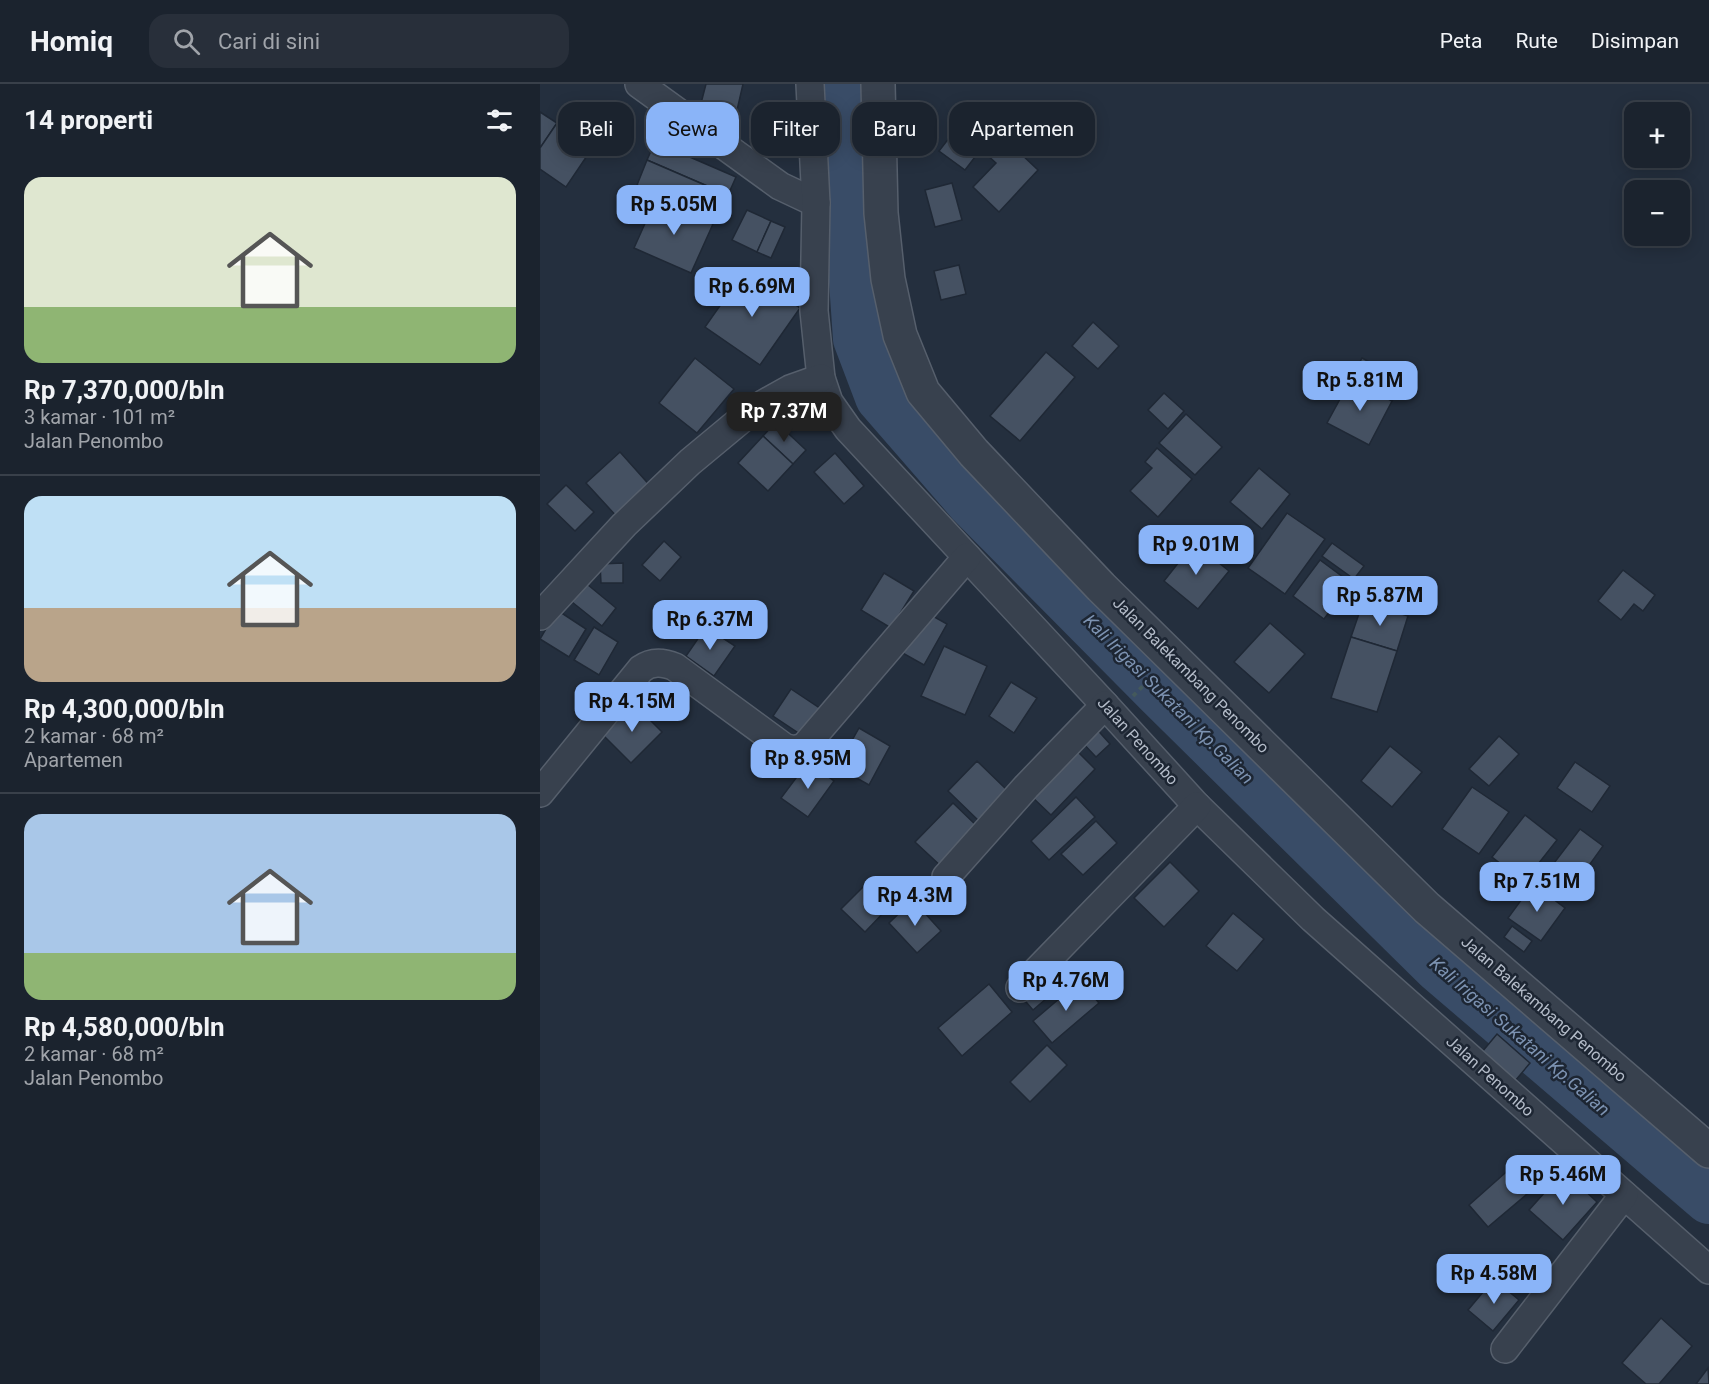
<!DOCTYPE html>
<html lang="id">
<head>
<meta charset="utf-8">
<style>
  body { margin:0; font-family:Roboto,sans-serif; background:#282f3a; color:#f1f3f6; height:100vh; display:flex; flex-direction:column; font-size:22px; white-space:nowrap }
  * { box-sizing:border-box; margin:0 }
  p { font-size:20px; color:#a0a4aa }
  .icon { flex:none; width:33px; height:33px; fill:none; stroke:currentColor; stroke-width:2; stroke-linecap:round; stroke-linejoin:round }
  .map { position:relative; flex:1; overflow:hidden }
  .sheet { display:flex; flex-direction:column; background:#1b232e; width:540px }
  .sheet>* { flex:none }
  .hud { position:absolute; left:18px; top:18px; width:570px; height:54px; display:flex; gap:12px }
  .buttons { position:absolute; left:1084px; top:18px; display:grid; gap:12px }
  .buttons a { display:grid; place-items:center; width:66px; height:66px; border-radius:12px; background:#1b232e; box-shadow:0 3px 15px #0003,0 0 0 2px #39404a; font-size:30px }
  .price { position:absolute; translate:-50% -51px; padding:0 14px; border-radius:12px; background:#8ab4f8; color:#111; font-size:20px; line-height:39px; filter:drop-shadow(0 2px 3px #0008) }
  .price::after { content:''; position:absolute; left:50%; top:36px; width:18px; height:14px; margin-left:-9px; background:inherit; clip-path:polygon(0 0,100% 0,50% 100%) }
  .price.current { background:#222; color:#fff }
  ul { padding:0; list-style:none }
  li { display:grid; align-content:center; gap:12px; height:318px; padding:0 24px }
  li+li { border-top:2px solid #39404a }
  li span { display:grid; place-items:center; height:186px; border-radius:18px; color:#555 }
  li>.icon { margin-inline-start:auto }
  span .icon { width:108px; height:108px; fill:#fffc; stroke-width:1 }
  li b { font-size:26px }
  h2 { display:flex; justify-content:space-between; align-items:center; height:72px; padding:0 24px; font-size:26px }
  .pill { padding:0 21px; border-radius:18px; background:#1b232e; box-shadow:0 3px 15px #0003,0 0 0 2px #39404a; font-size:21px; line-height:54px }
  .pill.current { background:#8ab4f8; color:#111 }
  header { display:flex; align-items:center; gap:36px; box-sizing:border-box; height:84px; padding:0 30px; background:#1b232e; border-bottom:2px solid #39404a }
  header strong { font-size:28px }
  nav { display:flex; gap:33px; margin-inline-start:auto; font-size:21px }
  .search { width:420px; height:54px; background:#282f3a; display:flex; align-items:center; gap:15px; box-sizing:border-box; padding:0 21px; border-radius:18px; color:#a0a4aa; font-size:22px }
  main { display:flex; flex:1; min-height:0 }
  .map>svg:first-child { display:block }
</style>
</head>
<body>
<header>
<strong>Homiq</strong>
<div class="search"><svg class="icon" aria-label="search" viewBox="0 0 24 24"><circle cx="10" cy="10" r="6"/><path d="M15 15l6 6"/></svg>Cari di sini</div>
<nav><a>Peta</a><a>Rute</a><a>Disimpan</a></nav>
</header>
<main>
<section class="sheet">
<h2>14 properti<svg class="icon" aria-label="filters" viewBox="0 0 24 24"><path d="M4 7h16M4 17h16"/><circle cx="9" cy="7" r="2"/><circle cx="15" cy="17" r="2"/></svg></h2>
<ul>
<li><span style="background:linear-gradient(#dfe7d0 70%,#8fb573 0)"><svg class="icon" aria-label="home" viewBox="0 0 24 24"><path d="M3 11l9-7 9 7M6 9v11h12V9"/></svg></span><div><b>Rp 7,370,000/bln</b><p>3 kamar · 101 m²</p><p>Jalan Penombo</p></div></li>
<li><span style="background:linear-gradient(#bfe0f5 60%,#b9a48a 0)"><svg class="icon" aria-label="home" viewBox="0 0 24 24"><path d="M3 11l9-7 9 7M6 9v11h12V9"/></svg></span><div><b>Rp 4,300,000/bln</b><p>2 kamar · 68 m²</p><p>Apartemen</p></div></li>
<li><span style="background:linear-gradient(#a9c7e8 75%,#8fb573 0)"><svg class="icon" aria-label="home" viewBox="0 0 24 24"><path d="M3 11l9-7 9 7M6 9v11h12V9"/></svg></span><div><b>Rp 4,580,000/bln</b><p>2 kamar · 68 m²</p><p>Jalan Penombo</p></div></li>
</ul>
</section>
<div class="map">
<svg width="1169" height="1300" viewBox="0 0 1169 1300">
  <rect width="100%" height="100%" fill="#242f3e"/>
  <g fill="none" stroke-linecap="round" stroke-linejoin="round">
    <!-- river -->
    <polyline stroke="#394c67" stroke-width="50" points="306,0 305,66 318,255 340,313 432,419 620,609 898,883 1169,1115"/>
  </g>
  <!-- building -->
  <g fill="#455162" stroke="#1f2835" stroke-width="1.5">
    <polygon points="166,0 203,0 195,35 159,27"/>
    <polygon points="436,19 462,38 425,86 399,67"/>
    <polygon points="0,28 17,39 0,64"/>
    <polygon points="17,39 53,63 26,103 0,85 0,64"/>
    <polygon points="462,52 498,86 459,128 433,103 456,79 445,69"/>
    <polygon points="115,58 196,93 188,111 107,76"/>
    <polygon points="107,76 188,111 178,136 97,101"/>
    <polygon points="412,99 422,136 395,143 385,106"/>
    <polygon points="116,115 173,140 151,189 94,164"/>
    <polygon points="207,126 231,137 217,168 192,156"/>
    <polygon points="231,137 245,143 231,174 217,168"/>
    <polygon points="419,181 426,210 401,216 394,187"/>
    <polygon points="205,186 260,224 220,281 165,243"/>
    <polygon points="553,238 579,262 558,285 532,262"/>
    <polygon points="506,268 535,293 480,357 450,332"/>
    <polygon points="155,274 194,305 157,349 119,319"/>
    <polygon points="822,274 863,296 852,317 811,295"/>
    <polygon points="811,295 852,317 829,361 787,339"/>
    <polygon points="624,309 644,327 628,345 608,326"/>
    <polygon points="646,330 682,363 655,391 619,359"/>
    <polygon points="236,338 266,366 253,380 223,352"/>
    <polygon points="223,352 253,380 228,407 198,379"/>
    <polygon points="617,364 652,395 618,433 590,407 612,384 605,378"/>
    <polygon points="80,368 113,405 79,435 46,399"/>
    <polygon points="295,369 324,402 304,420 274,388"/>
    <polygon points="719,384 750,410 722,445 690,418"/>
    <polygon points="26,401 54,428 35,447 7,420"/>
    <polygon points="747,429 785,455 745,510 708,484"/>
    <polygon points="124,457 141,473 120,497 102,481"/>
    <polygon points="654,459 689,487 658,525 624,497"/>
    <polygon points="792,459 824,482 814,495 782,472"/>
    <polygon points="780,476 811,499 784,535 753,512"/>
    <polygon points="83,479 83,499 61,499 60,480"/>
    <polygon points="1083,486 1115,511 1103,527 1094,520 1081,536 1058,517"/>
    <polygon points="344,489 374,507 351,544 321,526"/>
    <polygon points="42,496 76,524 62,542 27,514"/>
    <polygon points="823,518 868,532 857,567 811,553"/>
    <polygon points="17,526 46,545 29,573 0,555"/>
    <polygon points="382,526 407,540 384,581 359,567"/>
    <polygon points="730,539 765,570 729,609 694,578"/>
    <polygon points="54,543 78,558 59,591 34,576"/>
    <polygon points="166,543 195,562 174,592 146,572"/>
    <polygon points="811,553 857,567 837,628 791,614"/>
    <polygon points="404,562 447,582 425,631 381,612"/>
    <polygon points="471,598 497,614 474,649 449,632"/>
    <polygon points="251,605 281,625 263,652 233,632"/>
    <polygon points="93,619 122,648 91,679 62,650"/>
    <polygon points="553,641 570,660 556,673 539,655"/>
    <polygon points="319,644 350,662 329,701 297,683"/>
    <polygon points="959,652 979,670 949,702 929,685"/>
    <polygon points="850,662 882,688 852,723 821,697"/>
    <polygon points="535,665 555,685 511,731 490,711"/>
    <polygon points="437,677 468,707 439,737 408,707"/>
    <polygon points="268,678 294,697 268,733 241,714"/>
    <polygon points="1035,678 1070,702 1052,728 1017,704"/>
    <polygon points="932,703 969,728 939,770 902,745"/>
    <polygon points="536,713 555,733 509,776 491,757"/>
    <polygon points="413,719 440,745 403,784 375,758"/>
    <polygon points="985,731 1017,756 984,798 952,773"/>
    <polygon points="556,737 577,759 543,791 521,770"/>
    <polygon points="1040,745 1063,762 1035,801 1011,783"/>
    <polygon points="630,778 659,807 624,843 594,814"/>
    <polygon points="993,800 1025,824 1001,857 968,834"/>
    <polygon points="324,802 347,825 325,848 301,825"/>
    <polygon points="373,816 401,847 377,869 349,839"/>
    <polygon points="693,829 724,855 697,887 666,862"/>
    <polygon points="972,842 992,857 984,868 964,853"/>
    <polygon points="517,883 528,896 493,926 481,912"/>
    <polygon points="540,897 559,919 512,959 493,937"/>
    <polygon points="449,900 472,928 422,972 398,944"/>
    <polygon points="957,950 990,979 975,997 942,968"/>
    <polygon points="507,961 527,981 490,1018 470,998"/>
    <polygon points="973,1082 993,1105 948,1143 929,1121"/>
    <polygon points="1024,1087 1057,1118 1023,1156 989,1126"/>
    <polygon points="954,1195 979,1216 953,1247 928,1226"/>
    <polygon points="1121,1234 1152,1262 1119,1300 1106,1300 1082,1279"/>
    <polygon points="1168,1284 1169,1300 1156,1300"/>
  </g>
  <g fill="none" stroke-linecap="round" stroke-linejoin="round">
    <!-- minor casing -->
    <g stroke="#565f6c" stroke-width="30">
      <g id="minor">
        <polyline points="99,0 240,102 276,119"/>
        <polyline points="270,0 276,119 274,227 281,294 289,318 308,345 565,621 657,722 773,835 1169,1186"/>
        <polyline points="0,532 84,441 150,378 203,334 225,319 250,305 281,294"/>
        <path d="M0,709L101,585C112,577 123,578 135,583L244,663C252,666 257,666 265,662L427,473"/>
        <polyline points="406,793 486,703 565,621"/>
        <polyline points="480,904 657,722"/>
        <polyline points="965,1265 1084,1111"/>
      </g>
    </g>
    <!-- tertiary casing -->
    <g stroke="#565f6c" stroke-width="36">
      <polyline id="tertiary" points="338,0 341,129 348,195 360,251 383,308 434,369 561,503 887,824 1169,1067"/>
    </g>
    <!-- path -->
    <polyline stroke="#44595c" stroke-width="4" stroke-dasharray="4.5 4.5" stroke-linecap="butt" points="593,612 611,594"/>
    <!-- minor -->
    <use href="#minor" stroke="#38414e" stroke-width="27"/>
    <!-- tertiary -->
    <use href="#tertiary" stroke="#38414e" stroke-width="33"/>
  </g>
  <g text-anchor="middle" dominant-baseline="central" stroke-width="5" stroke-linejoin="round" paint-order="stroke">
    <!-- street labels -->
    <g font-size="16" fill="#b4bcc9" stroke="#1d2633">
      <text transform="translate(651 591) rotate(45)">Jalan Balekambang Penombo</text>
      <text transform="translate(598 657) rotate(48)">Jalan Penombo</text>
      <text transform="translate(1004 925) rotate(41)">Jalan Balekambang Penombo</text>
      <text transform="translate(950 992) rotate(42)">Jalan Penombo</text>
    </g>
    <!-- water labels -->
    <g font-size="18" font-style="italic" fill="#7c92b1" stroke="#1d2633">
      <text transform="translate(629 615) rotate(45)">Kali Irigasi Sukatani Kp.Galian</text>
      <text transform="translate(980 952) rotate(41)">Kali Irigasi Sukatani Kp.Galian</text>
    </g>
  </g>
</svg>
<div class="buttons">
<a>+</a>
<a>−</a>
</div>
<b class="price" style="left:134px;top:152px">Rp 5.05M</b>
<b class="price" style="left:212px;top:234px">Rp 6.69M</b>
<b class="price" style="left:820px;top:328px">Rp 5.81M</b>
<b class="price current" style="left:244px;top:359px">Rp 7.37M</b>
<b class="price" style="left:656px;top:492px">Rp 9.01M</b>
<b class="price" style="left:840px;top:543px">Rp 5.87M</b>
<b class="price" style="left:170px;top:567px">Rp 6.37M</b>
<b class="price" style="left:92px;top:649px">Rp 4.15M</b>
<b class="price" style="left:268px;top:706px">Rp 8.95M</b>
<b class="price" style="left:997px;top:829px">Rp 7.51M</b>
<b class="price" style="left:375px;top:843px">Rp 4.3M</b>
<b class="price" style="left:526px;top:928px">Rp 4.76M</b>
<b class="price" style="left:1023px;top:1122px">Rp 5.46M</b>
<b class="price" style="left:954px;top:1221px">Rp 4.58M</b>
<div class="hud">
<a class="pill">Beli</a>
<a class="pill current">Sewa</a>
<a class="pill">Filter</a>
<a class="pill">Baru</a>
<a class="pill">Apartemen</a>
</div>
</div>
</main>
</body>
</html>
